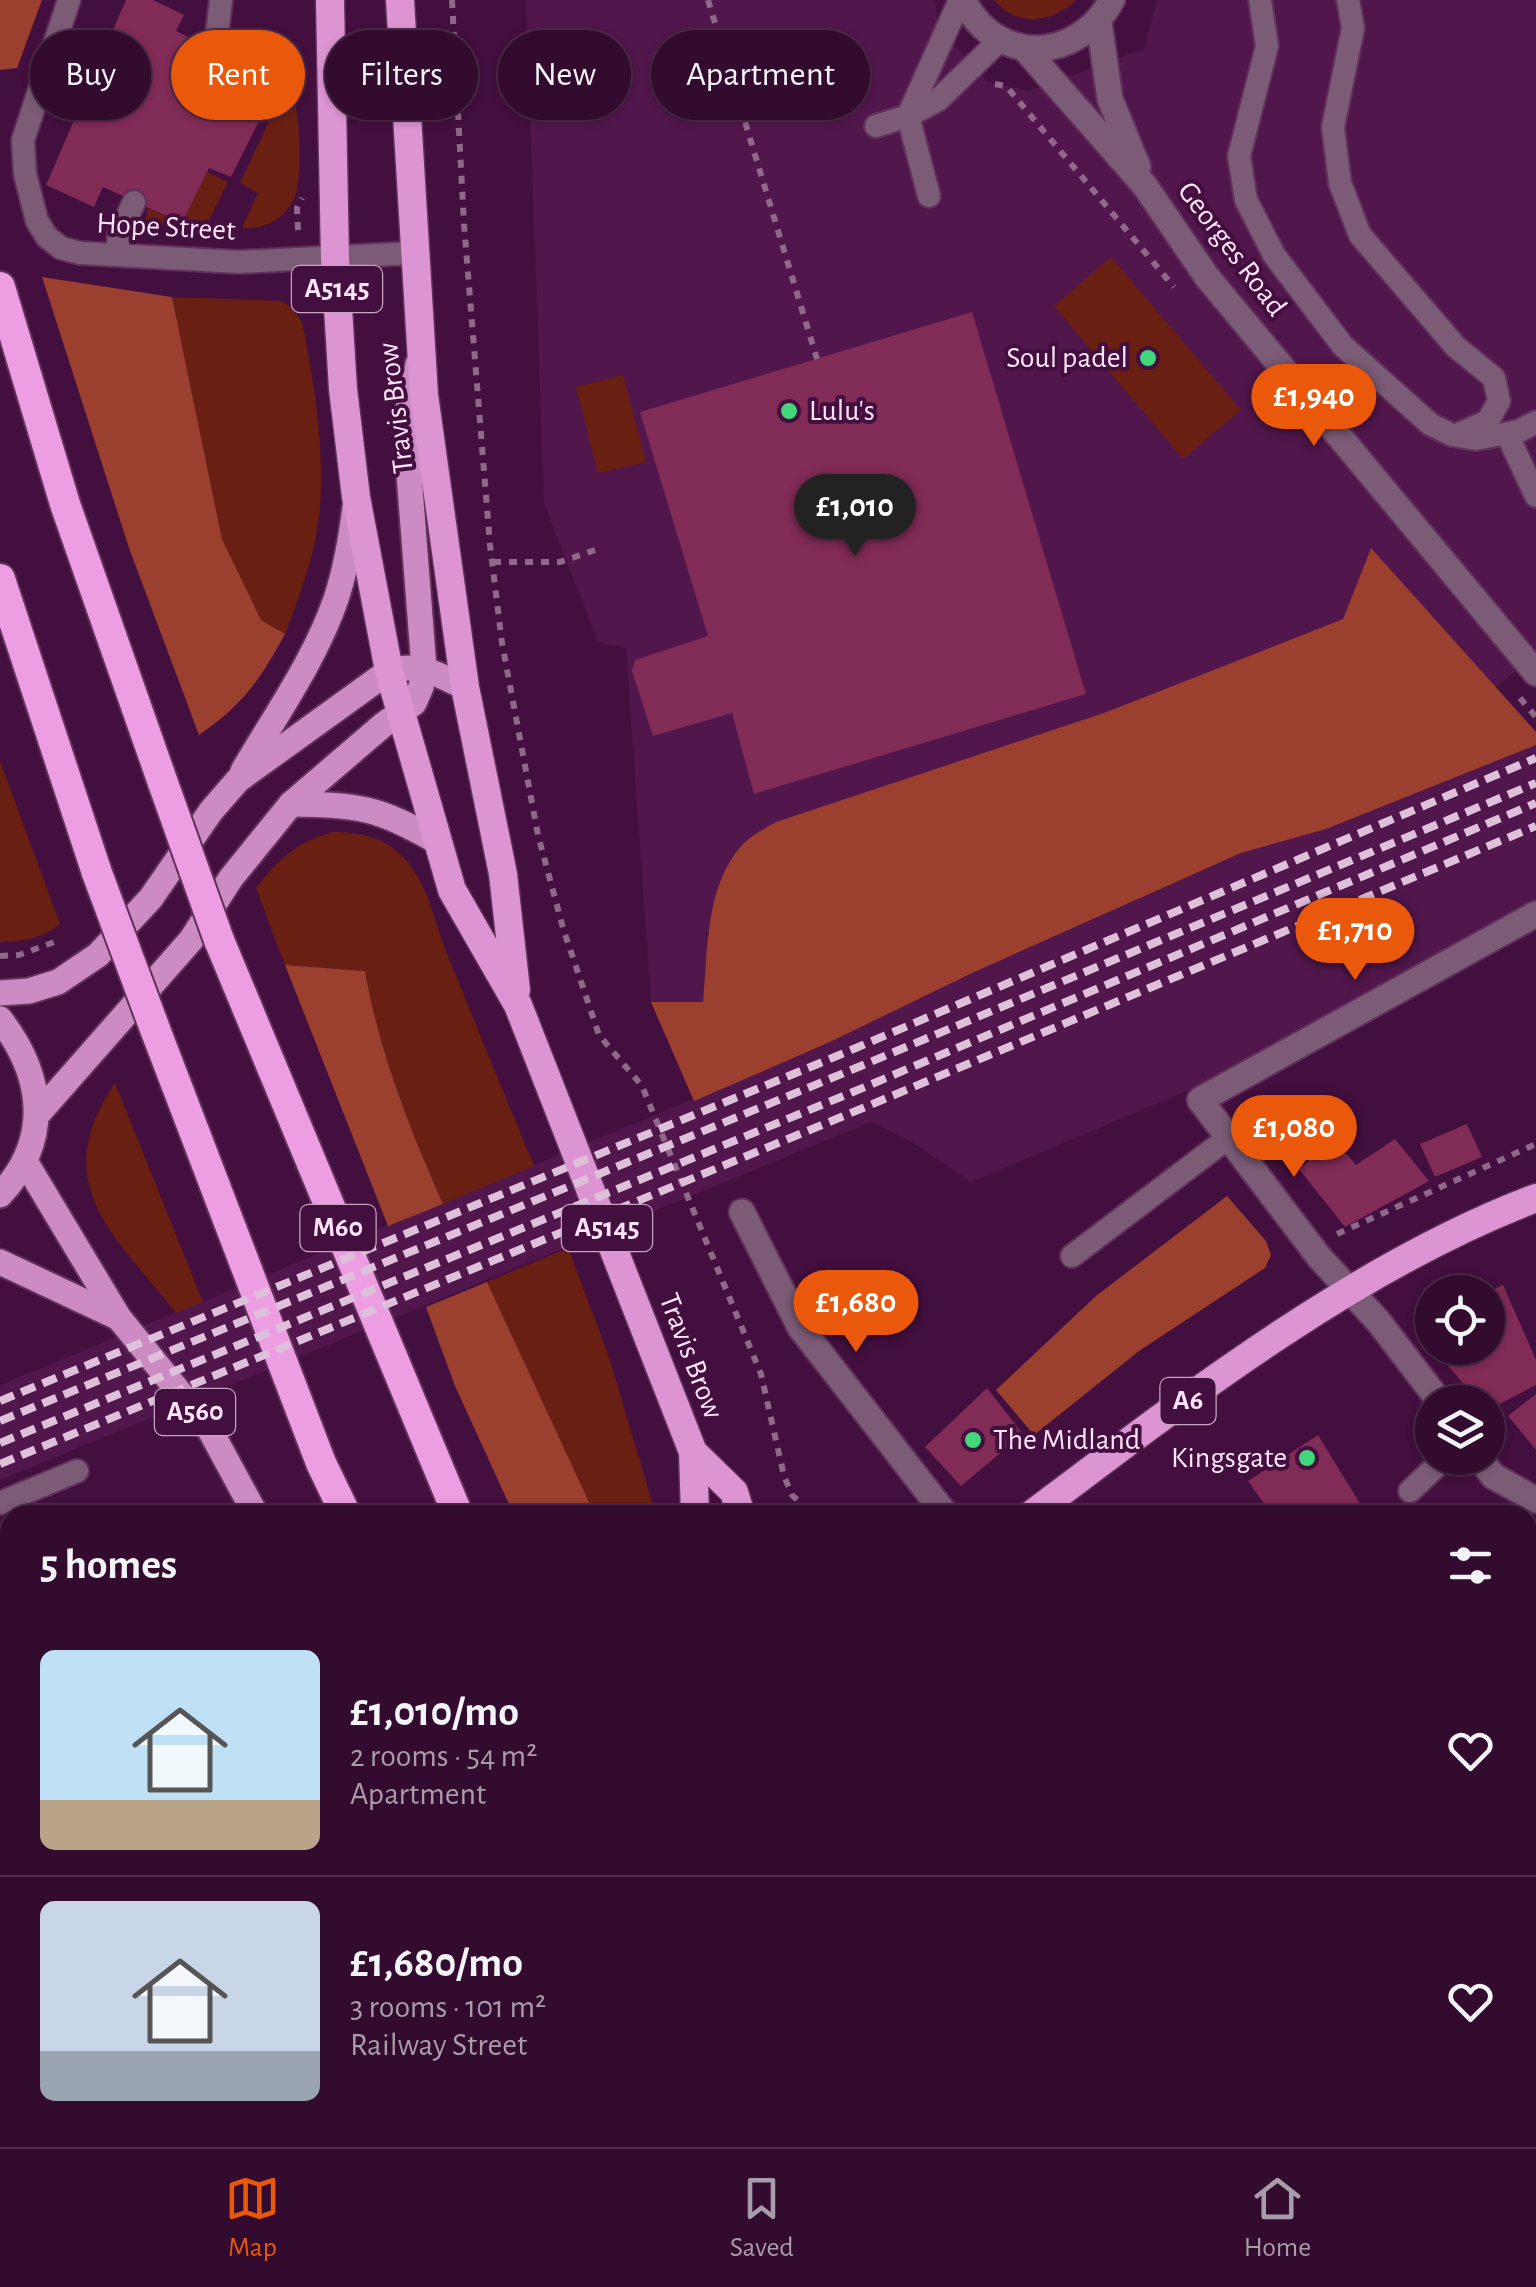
<!DOCTYPE html>
<html lang="en">
<head>
<meta charset="utf-8">
<style>
  body { margin:0; font-family:"Alegreya Sans",sans-serif; background:#3a1436; color:#f1f3f6; height:100vh; display:flex; flex-direction:column; font-size:38px; white-space:nowrap }
  * { box-sizing:border-box; margin:0 }
  p { font-size:32px; color:#a89baa }
  .icon { flex:none; width:55px; height:55px; fill:none; stroke:currentColor; stroke-width:2; stroke-linecap:round; stroke-linejoin:round }
  .map { position:relative; flex:1; overflow:hidden }
  .drawer { position:absolute; left:0px; top:1505px; width:1538px; height:642px; display:flex; flex-direction:column; background:#320b2e; border-radius:30px 30px 0 0; box-shadow:0 2px 8px #0004,0 0 0 2px #4d2b4a }
  .drawer>* { flex:none }
  .top-card { position:absolute; left:30px; top:30px; width:1000px; height:90px; display:flex; gap:20px }
  .buttons { position:absolute; left:1415px; top:1275px; display:grid; gap:20px }
  .buttons a { display:grid; place-items:center; width:90px; height:90px; border-radius:50%; background:#320b2e; box-shadow:0 2px 8px #0004,0 0 0 2px #4d2b4a; font-size:50px }
  .price { position:absolute; translate:-50% -85px; padding:0 22px; border-radius:35px; background:#ea580c; color:#fff; font-size:32px; line-height:65px; filter:drop-shadow(0 2px 5px #0008) }
  .price::after { content:''; position:absolute; left:50%; top:60px; width:30px; height:22px; margin-left:-15px; background:inherit; clip-path:polygon(0 0,100% 0,50% 100%) }
  .price.selected { background:#222; color:#fff }
  ul { padding:0; list-style:none }
  li { display:flex; align-items:center; gap:30px; height:250px; padding:0 40px }
  li+li { border-top:2px solid #4d2b4a }
  li span { display:grid; place-items:center; flex:none; width:280px; height:200px; border-radius:15px; color:#555 }
  li>.icon { margin-inline-start:auto }
  span .icon { width:120px; height:120px; fill:#fffc; stroke-width:1 }
  li b { font-size:42px }
  h2 { display:flex; justify-content:space-between; align-items:center; height:120px; padding:0 40px; font-size:42px }
  .chip { padding:0 35px; border-radius:45px; background:#320b2e; box-shadow:0 2px 8px #0004,0 0 0 2px #4d2b4a; font-size:35px; line-height:90px }
  .chip.selected { background:#ea580c; color:#fff }
  .menu { display:flex; justify-content:space-around; align-items:center; height:140px; border-top:2px solid #4d2b4a; background:#320b2e; font-size:28px; color:#a89baa }
  .menu a { display:grid; justify-items:center; gap:5px }
  .menu .selected { color:#ea580c }
  .map>svg:first-child { display:block }
</style>
</head>
<body>
<div class="map">
<svg width="1536" height="2147" viewBox="0 0 1536 2147">
  <rect width="100%" height="100%" fill="#430f3e"/>
  <!-- built -->
  <g fill="#51164b">
    <polygon points="526,0 935,0 938,28 988,82 1029,91 1144,49 1157,0 1536,0 1536,655 1492,690 1371,548 1343,619 1104,713 708,932 703,1002 651,1002 626,648 598,642 544,503"/>
    <polygon points="1536,738 1536,908 1230,1073 971,1182 910,1141 871,1122 0,1480 0,1385 829,1043 827,1000"/>
  </g>
  <!-- green -->
  <g fill="#6a1f13">
    <path d="M994,0H1076C1052,23 1018,28 994,0Z"/>
    <path d="M286,85C302,97 303,180 294,199C284,220 263,230 242,228L258,193L240,183Z"/>
    <polygon points="207,172 228,182 205,228 145,224 148,208 182,223"/>
    <polygon points="1111,257 1241,410 1183,459 1054,306"/>
    <path d="M172,297L281,301L291,307L302,322C315,382 328,470 317,530C311,566 298,600 285,634L261,620L222,539Z"/>
    <polygon points="623,375 646,462 598,473 576,387"/>
    <path d="M0,761L60,924C42,939 23,941 0,942Z"/>
    <path d="M333,832C359,832 384,837 403,857C428,882 434,922 447,954C476,1025 505,1096 534,1166L443,1204C410,1130 379,1051 365,971L285,965L256,888C278,859 297,842 333,832Z"/>
    <path d="M115,1083L203,1302L176,1313C113,1233 47,1184 115,1083Z"/>
    <polygon points="568,1248 608,1354 656,1515 595,1515 487,1282"/>
    <polygon points="1528,1779 1536,1780 1536,2147 987,2147 981,2138 1528,2138"/>
    <polygon points="469,2138 572,2138 578,2147 469,2147"/>
  </g>
  <!-- forest -->
  <g fill="#9b3f2e">
    <polygon points="0,0 42,0 17,68 0,70"/>
    <path d="M42,277L172,297L222,539L261,620L285,634C260,680 243,705 199,735L129,548Z"/>
    <path d="M1371,548L1536,732V745L1326,829L1241,853L972,973L830,1042L694,1101L651,1002H703C708,950 705,885 743,844C752,835 765,828 776,822L1104,713L1343,619Z"/>
    <path d="M285,965L365,971C379,1051 410,1130 443,1204L388,1226Z"/>
    <polygon points="1227,1196 1266,1241 1271,1255 1265,1268 1139,1351 1034,1435 996,1390 1096,1296"/>
    <polygon points="487,1282 595,1515 514,1515 455,1386 426,1307"/>
    <polygon points="849,2138 1248,2138 1251,2147 854,2147"/>
  </g>
  <!-- building -->
  <g fill="#812b57">
    <polygon points="126,0 153,0 184,15 176,31 194,40 191,48 256,78 258,73 278,83 231,177 209,168 182,223 103,187 94,207 46,185"/>
    <polygon points="972,312 1086,694 754,794 732,713 653,736 632,671 635,660 708,636 640,412"/>
    <polygon points="1467,1124 1482,1157 1435,1177 1420,1144"/>
    <polygon points="1334,1139 1356,1165 1395,1139 1429,1181 1345,1227 1299,1169"/>
    <polygon points="1503,1285 1536,1360 1536,1385 1488,1410 1488,1402 1479,1402 1433,1348 1488,1348 1488,1292"/>
    <polygon points="1432,1320 1432,1347 1425,1338"/>
    <polygon points="987,1388 1023,1434 961,1486 925,1447"/>
    <polygon points="1536,1394 1536,1450 1508,1416"/>
    <polygon points="1318,1435 1367,1515 1272,1515 1248,1481"/>
    <polygon points="185,2138 217,2138 201,2147 183,2147"/>
  </g>
  <g fill="none" stroke-linecap="round" stroke-linejoin="round">
    <!-- service casing -->
    <g stroke="#61315c" stroke-width="26">
      <g id="service">
        <polyline points="69,0 23,140 25,174 37,221 47,237 61,248 80,253 239,262 415,253"/>
        <polyline points="1260,0 1267,46 1239,156 1246,200 1274,255 1343,346 1430,424 1452,435 1476,439 1519,431 1536,422"/>
        <polyline points="1348,0 1353,28 1333,127 1340,183 1360,235 1456,347 1494,378 1499,401 1488,421 1461,433"/>
        <polyline points="216,42 221,0"/>
        <polyline points="876,126 908,116 960,0"/>
        <polyline points="929,196 908,116 938,100 1000,40"/>
        <polyline points="117,255 119,234 134,202"/>
        <polyline points="1507,434 1536,496"/>
        <polyline points="1072,1256 1228,1138"/>
        <polyline points="1410,1491 1445,1458"/>
        <polyline points="0,1503 77,1471"/>
      </g>
    </g>
    <!-- minor casing -->
    <g stroke="#61315c" stroke-width="29">
      <g id="minor">
        <polyline points="742,1212 800,1327 946,1515"/>
        <polyline points="1440,1402 1378,1321 1319,1257 1200,1100 1536,914"/>
        <polyline points="1480,1458 1493,1476 1536,1500"/>
        <polyline points="408,2138 416,2147"/>
      </g>
    </g>
    <!-- tertiary casing -->
    <g stroke="#61315c" stroke-width="29">
      <g id="tertiary">
        <path d="M963,0C997,66 1077,63 1112,0"/>
        <polyline points="1099,22 1110,99 1138,167"/>
        <polyline points="1024,48 1145,186 1207,277 1536,673"/>
      </g>
    </g>
    <!-- primary casing -->
    <g stroke="#61315c" stroke-width="29">
      <g id="primary">
        <path d="M243,771C275,716 315,660 336,599C346,569 351,539 355,507"/>
        <path d="M291,804C359,805 378,807 438,842"/>
        <path d="M0,993L29,991L58,982L98,955L151,898L211,811L238,780L389,671C419,662 438,675 465,687"/>
        <path d="M0,1019C44,1076 52,1140 0,1195"/>
        <polyline points="37,1115 191,940 231,878 291,804 383,725 414,703 421,687 424,668 405,423 418,364"/>
        <polyline points="26,1163 119,1318 210,1430 256,1515"/>
        <polyline points="0,1262 119,1318"/>
        <polyline points="606,2138 611,2147"/>
      </g>
    </g>
    <!-- trunk casing -->
    <g stroke="#61315c" stroke-width="31">
      <g id="trunk">
        <polyline points="330,0 335,259 343,389 356,497 389,671 452,890 518,1005 693,1452 695,1515"/>
        <polyline points="400,0 424,395 465,687 503,874 516,990"/>
        <polyline points="693,1452 734,1492 741,1515"/>
        <path d="M1031,1515C1182,1401 1358,1265 1536,1198"/>
        <polyline points="338,2147 348,2138"/>
      </g>
    </g>
    <!-- motorway casing -->
    <g stroke="#61315c" stroke-width="34">
      <g id="motorway">
        <polyline points="0,287 65,504 163,783"/>
        <polyline points="0,579 97,873"/>
        <polyline points="219,940 458,1515"/>
        <polyline points="155,1029 321,1463 346,1515"/>
        <polyline points="686,2138 692,2147"/>
        <polyline points="788,2138 793,2147"/>
      </g>
    </g>
    <!-- path -->
    <g stroke="#91688c" stroke-width="6" stroke-dasharray="8 8" stroke-linecap="butt">
      <polyline points="452,0 464,224 490,545 502,643 538,835 563,928 599,1035 642,1086 761,1374 784,1476 792,1495 814,1515"/>
      <polyline points="708,0 817,359"/>
      <polyline points="995,84 1006,86 1174,287"/>
      <polyline points="298,230 297,208 302,198"/>
      <polyline points="300,288 300,303 306,314"/>
      <polyline points="493,562 560,562 598,549"/>
      <polyline points="1520,698 1536,717"/>
      <polyline points="0,956 19,955 60,940"/>
      <polyline points="1337,1234 1536,1144"/>
      <polyline points="1009,2138 1016,2147"/>
    </g>
    <!-- service -->
    <use href="#service" stroke="#7b5b76" stroke-width="22"/>
    <!-- minor -->
    <use href="#minor" stroke="#7b5b76" stroke-width="25"/>
    <!-- tertiary -->
    <use href="#tertiary" stroke="#7b5b76" stroke-width="25"/>
    <!-- primary -->
    <use href="#primary" stroke="#cc8bc3" stroke-width="25"/>
    <!-- trunk -->
    <use href="#trunk" stroke="#dc94d2" stroke-width="28"/>
    <!-- motorway -->
    <use href="#motorway" stroke="#ed9de1" stroke-width="30"/>
    <!-- rail -->
    <g stroke="#dec0da" stroke-width="8" stroke-dasharray="15 8" stroke-linecap="butt">
      <polyline points="0,1401 837,1056 1536,758"/>
      <polyline points="0,1421 844,1073 1536,783"/>
      <polyline points="0,1443 853,1092 1536,803"/>
      <polyline points="0,1464 863,1108 1536,826"/>
    </g>
    <!-- motorway-bridge casing -->
    <g stroke="#61315c" stroke-width="34" stroke-linecap="butt">
      <g id="motorway-bridge">
        <polyline points="163,783 219,940"/>
        <polyline points="97,873 155,1029"/>
      </g>
    </g>
    <!-- motorway-bridge -->
    <use href="#motorway-bridge" stroke="#ed9de1" stroke-width="30"/>
  </g>
  <!-- markers -->
  <g fill="#42d77b" stroke="#430f3e" stroke-width="4">
    <circle cx="1148" cy="358" r="10"/>
    <circle cx="789" cy="411" r="10"/>
    <circle cx="973" cy="1440" r="10"/>
    <circle cx="1307" cy="1458" r="10"/>
  </g>
  <g text-anchor="middle" dominant-baseline="central" stroke-width="8" stroke-linejoin="round" paint-order="stroke">
    <!-- shield labels -->
    <g fill="#430f3e" stroke="#c6a4c2" stroke-width="2.5">
      <rect x="292" y="266" width="90" height="46" rx="8"/>
      <rect x="300.5" y="1205" width="75" height="46" rx="8"/>
      <rect x="562" y="1205" width="90" height="46" rx="8"/>
      <rect x="1160.5" y="1378" width="55" height="46" rx="8"/>
      <rect x="155" y="1389" width="80" height="46" rx="8"/>
    </g>
    <g font-size="28" font-weight="bold" fill="#fee4fa">
      <text x="337" y="289">A5145</text>
      <text x="338" y="1228">M60</text>
      <text x="607" y="1228">A5145</text>
      <text x="1188" y="1401">A6</text>
      <text x="195" y="1412">A560</text>
    </g>
    <!-- street labels -->
    <g font-size="30" fill="#fee4fa" stroke="#430f3e">
      <text transform="translate(166 227) rotate(3)">Hope Street</text>
      <text transform="translate(1232 249) rotate(53)">Georges Road</text>
      <text transform="translate(396 408) rotate(-97)">Travis Brow</text>
      <text transform="translate(691 1356) rotate(69)">Travis Brow</text>
    </g>
    <!-- poi labels -->
    <g font-size="30" fill="#fee4fa" stroke="#430f3e" text-anchor="end">
      <text x="1128" y="358">Soul padel</text>
      <text x="809" y="411" text-anchor="start">Lulu's</text>
      <text x="993" y="1440" text-anchor="start">The Midland</text>
      <text x="1287" y="1458">Kingsgate</text>
    </g>
  </g>
</svg>
<div class="buttons">
<a><svg class="icon" aria-label="locate" viewBox="0 0 24 24"><circle cx="12" cy="12" r="6"/><path d="M12 2v4M12 18v4M2 12h4M18 12h4"/></svg></a>
<a><svg class="icon" aria-label="layers" viewBox="0 0 24 24"><path d="M12 4l9 5-9 5-9-5zM3 14l9 5 9-5"/></svg></a>
</div>
<b class="price" style="left:1314px;top:449px">£1,940</b>
<b class="price selected" style="left:855px;top:559px">£1,010</b>
<b class="price" style="left:1355px;top:983px">£1,710</b>
<b class="price" style="left:1294px;top:1180px">£1,080</b>
<b class="price" style="left:856px;top:1355px">£1,680</b>
<div class="top-card">
<a class="chip">Buy</a>
<a class="chip selected">Rent</a>
<a class="chip">Filters</a>
<a class="chip">New</a>
<a class="chip">Apartment</a>
</div>
<section class="drawer">
<h2>5 homes<svg class="icon" aria-label="filters" viewBox="0 0 24 24"><path d="M4 7h16M4 17h16"/><circle cx="9" cy="7" r="2"/><circle cx="15" cy="17" r="2"/></svg></h2>
<ul>
<li><span style="background:linear-gradient(#bfe0f5 75%,#b9a48a 0)"><svg class="icon" aria-label="home" viewBox="0 0 24 24"><path d="M3 11l9-7 9 7M6 9v11h12V9"/></svg></span><div><b>£1,010/mo</b><p>2 rooms · 54 m²</p><p>Apartment</p></div><svg class="icon" aria-label="heart" viewBox="0 0 24 24"><path d="M12 20l-8-8c-3-5 5-10 8-4 3-6 11-1 8 4z"/></svg></li>
<li><span style="background:linear-gradient(#c9d6e8 75%,#9aa5b1 0)"><svg class="icon" aria-label="home" viewBox="0 0 24 24"><path d="M3 11l9-7 9 7M6 9v11h12V9"/></svg></span><div><b>£1,680/mo</b><p>3 rooms · 101 m²</p><p>Railway Street</p></div><svg class="icon" aria-label="heart" viewBox="0 0 24 24"><path d="M12 20l-8-8c-3-5 5-10 8-4 3-6 11-1 8 4z"/></svg></li>
</ul>
</section>
</div>
<nav class="menu">
<a class="selected"><svg class="icon" aria-label="map" viewBox="0 0 24 24"><path d="M3 6l6-2 6 2 6-2v14l-6 2-6-2-6 2zM9 4v14M15 6v14"/></svg>Map</a>
<a><svg class="icon" aria-label="saved" viewBox="0 0 24 24"><path d="M7 4h10v16l-5-4-5 4z"/></svg>Saved</a>
<a><svg class="icon" aria-label="home" viewBox="0 0 24 24"><path d="M3 11l9-7 9 7M6 9v11h12V9"/></svg>Home</a>
</nav>
</body>
</html>
